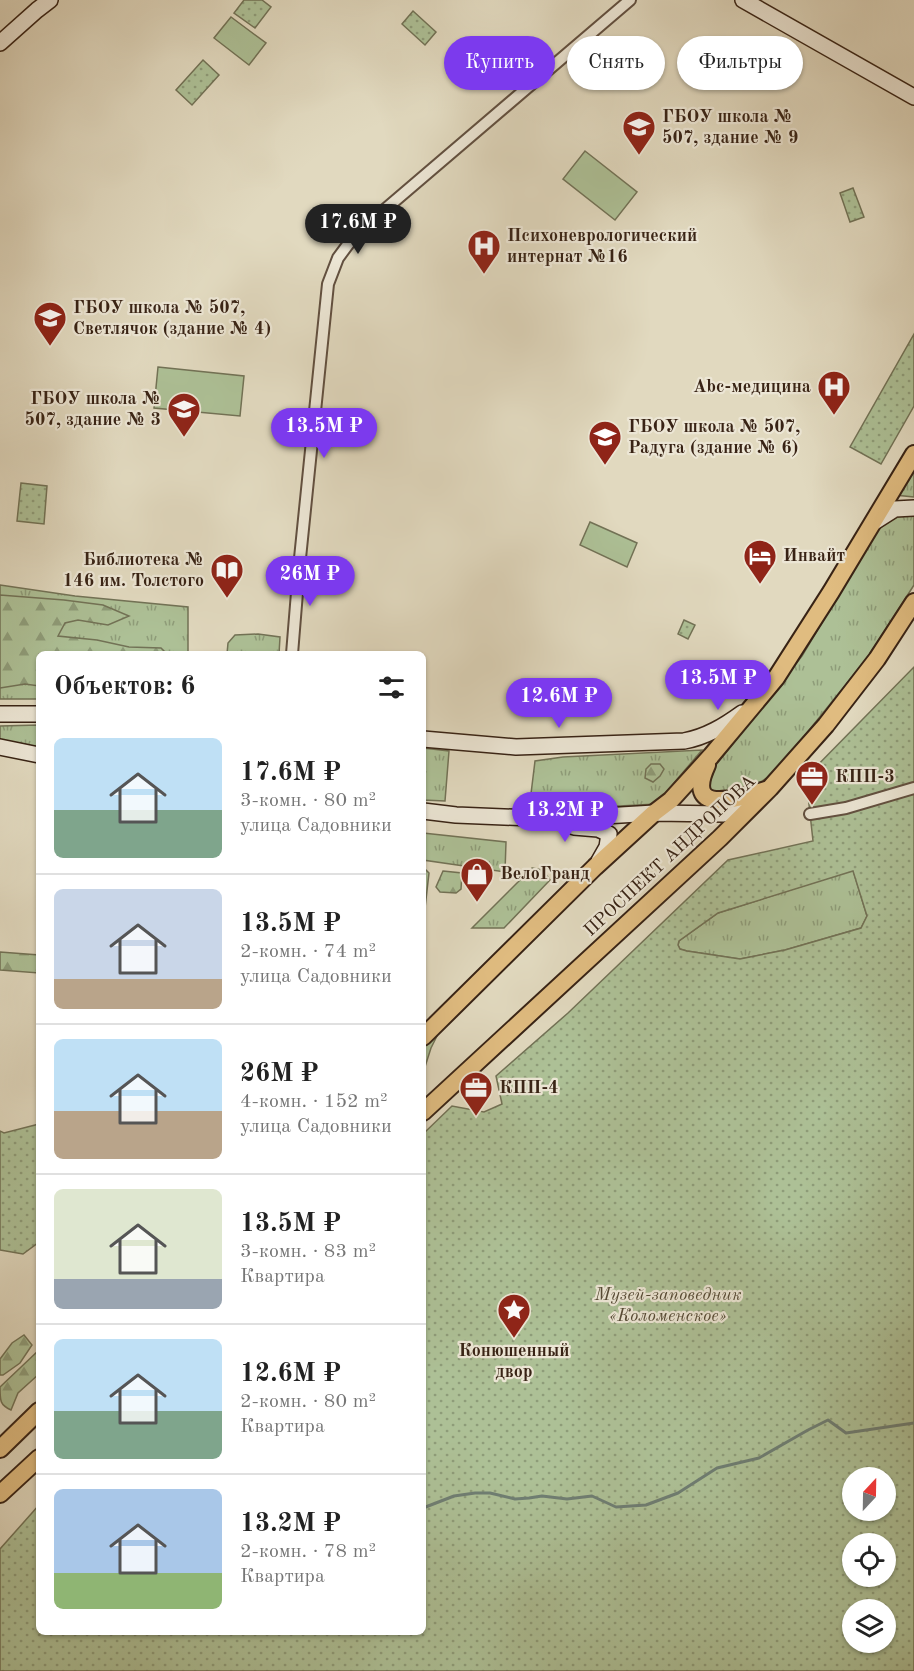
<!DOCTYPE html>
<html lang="ru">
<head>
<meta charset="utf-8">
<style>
  body { margin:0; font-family:"Old Standard TT",serif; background:#f2f2f2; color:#222; height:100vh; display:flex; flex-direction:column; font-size:22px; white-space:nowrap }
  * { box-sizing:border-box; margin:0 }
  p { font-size:20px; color:#767676 }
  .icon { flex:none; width:33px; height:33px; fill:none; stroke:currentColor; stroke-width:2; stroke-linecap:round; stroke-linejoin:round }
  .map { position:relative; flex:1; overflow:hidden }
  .details { position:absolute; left:36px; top:651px; width:390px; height:984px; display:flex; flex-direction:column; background:#fff; border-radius:9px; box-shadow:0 2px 4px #0004 }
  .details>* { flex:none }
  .banner { position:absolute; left:444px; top:36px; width:380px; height:54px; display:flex; gap:12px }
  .needle { width:39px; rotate:22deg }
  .buttons { position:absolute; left:842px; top:1467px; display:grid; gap:12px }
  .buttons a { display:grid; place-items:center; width:54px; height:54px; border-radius:50%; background:#fff; box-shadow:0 2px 4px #0004; font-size:30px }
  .price { position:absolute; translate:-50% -51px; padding:0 14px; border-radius:21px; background:#7c3aed; color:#fff; font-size:20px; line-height:39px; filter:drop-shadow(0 2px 3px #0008) }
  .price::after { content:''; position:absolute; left:50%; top:36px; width:18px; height:14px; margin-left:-9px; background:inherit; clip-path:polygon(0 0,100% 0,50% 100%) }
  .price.selected { background:#222; color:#fff }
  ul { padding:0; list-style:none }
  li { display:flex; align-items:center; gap:18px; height:150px; padding:0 18px }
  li+li { border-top:2px solid #e0e0e0 }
  li span { display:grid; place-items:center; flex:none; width:168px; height:120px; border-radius:9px; color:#555 }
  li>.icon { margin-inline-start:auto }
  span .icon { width:72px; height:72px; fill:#fffc; stroke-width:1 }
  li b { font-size:26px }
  h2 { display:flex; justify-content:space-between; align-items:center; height:72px; padding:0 18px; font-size:26px }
  .tag { padding:0 21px; border-radius:27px; background:#fff; box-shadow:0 2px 4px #0004; font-size:21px; line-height:54px }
  .tag.selected { background:#7c3aed; color:#fff }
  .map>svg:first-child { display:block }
</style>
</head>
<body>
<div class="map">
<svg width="914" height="1671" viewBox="0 0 914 1671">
  <defs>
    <pattern id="grass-tufts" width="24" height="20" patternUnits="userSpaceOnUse" patternTransform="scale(1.5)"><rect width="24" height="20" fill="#adc096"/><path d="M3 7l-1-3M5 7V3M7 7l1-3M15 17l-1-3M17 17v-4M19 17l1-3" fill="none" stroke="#8e9c79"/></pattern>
    <pattern id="forest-firs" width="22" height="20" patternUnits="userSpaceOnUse" patternTransform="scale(1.5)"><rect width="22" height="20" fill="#adc096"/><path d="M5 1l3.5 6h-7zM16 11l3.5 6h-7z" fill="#8e9c79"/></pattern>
    <pattern id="park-dots" width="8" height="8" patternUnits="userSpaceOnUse" patternTransform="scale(1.5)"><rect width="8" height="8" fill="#adc096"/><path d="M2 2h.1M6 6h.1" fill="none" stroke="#8e9c79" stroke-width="1.8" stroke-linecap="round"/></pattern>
  </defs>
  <rect width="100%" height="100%" fill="#e1d9bf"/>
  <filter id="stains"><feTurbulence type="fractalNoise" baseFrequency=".00333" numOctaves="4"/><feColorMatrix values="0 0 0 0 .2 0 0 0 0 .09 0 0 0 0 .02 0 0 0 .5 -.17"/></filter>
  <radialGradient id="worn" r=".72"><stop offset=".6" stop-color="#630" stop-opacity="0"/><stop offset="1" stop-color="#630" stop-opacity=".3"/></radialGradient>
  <!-- grass -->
  <g fill="url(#grass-tufts)" stroke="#727256" stroke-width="1.5">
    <polygon points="914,461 914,497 895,495"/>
    <polygon points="914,514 914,585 868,657 785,760 767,778 743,792 723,796 706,789 712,770 802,656 882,522 887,517"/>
    <polygon points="0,585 75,596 188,607 188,654 39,654 39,699 0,699"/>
    <polygon points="258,634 280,637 279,654 227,654 228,643 235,635"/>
    <polygon points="39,725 39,749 0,741 0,726"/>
    <polygon points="423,748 449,751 445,801 423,800"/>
    <polygon points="702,750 656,804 546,810 534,806 530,802 535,761 563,757"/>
    <polygon points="423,833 506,842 505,872 423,860"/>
    <polygon points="532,868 543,870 550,880 504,928 472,928"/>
    <polygon points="853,870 867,916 861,928 785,950 740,959 687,951 680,949 678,945 679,941 718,913"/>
    <polygon points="439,1032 431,1048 423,1073 423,1048"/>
  </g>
  <!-- forest -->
  <g fill="url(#forest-firs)" stroke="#727256" stroke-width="1.5">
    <polygon points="0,595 64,600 103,605 129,616 108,625 78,620 65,623 58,636 97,640 129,647 161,648 167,654 39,654 39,686 25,684 0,688"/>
    <polygon points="651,764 660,764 664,769 660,776 653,782 645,778 646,769"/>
    <polygon points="443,871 462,873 461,889 456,893 440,892 436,887"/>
    <polygon points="0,952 39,955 39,973 0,970"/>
    <polygon points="24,1335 32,1345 20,1363 3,1375 0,1375 0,1359 12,1343"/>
    <path d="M39,1350V1374L18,1393L11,1410C0,1405 0,1401 0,1387Z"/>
  </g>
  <!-- park -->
  <g fill="url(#park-dots)" stroke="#727256" stroke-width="1.5" fill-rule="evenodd">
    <polygon points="244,0 262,0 271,7 255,28 234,13"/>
    <polygon points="413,11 436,32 425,45 402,24"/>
    <polygon points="203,60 219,75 192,105 176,90"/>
    <polygon points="853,188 864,217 850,222 840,193"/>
    <polygon points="914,334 914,406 881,464 850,447"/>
    <polygon points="21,483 47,486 44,524 17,521"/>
    <polygon points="684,620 695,625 688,639 678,634"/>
    <path d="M914,667V1671H0V1549L39,1505V1632H423V1134L452,1106L484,1112L502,1104L496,1076L568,1013L728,860L813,841L806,777ZM853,871L867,916L861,928L785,950L740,959L687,951L680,949L678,945L679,941L718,913ZM852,1478H885V1510H852ZM852,1544H885V1576H852ZM852,1610H885V1642H852Z"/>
    <polygon points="39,1124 39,1242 23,1254 0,1250 0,1131 4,1133"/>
  </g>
  <!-- pitch -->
  <g fill="#adc096" stroke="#727256" stroke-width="1.5">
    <polygon points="231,17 266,43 249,65 214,38"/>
    <polygon points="585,151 637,192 615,220 563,179"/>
    <polygon points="158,367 244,376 240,416 154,408"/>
    <polygon points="590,522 637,543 627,567 580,545"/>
    <polygon points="423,867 429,873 425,908 423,912"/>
  </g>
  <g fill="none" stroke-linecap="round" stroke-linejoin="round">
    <!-- stream -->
    <polyline stroke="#6f7e73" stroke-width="3" points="423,1508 454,1496 475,1493 490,1493 515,1499 529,1498 542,1496 567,1499 592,1496 616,1507 646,1505 678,1493 717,1468 759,1458 808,1430 828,1420 846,1433 914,1423"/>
    <!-- street casing -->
    <g stroke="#625040" stroke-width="14">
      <g id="street">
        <polyline points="292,654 299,568 328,284 338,258 355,235 630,0"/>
        <polyline points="810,814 846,808 914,788"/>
      </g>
    </g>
    <!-- secondary casing -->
    <g stroke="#382315" stroke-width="18">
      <g id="secondary">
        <polyline points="743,0 914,97"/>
        <polyline points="0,43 37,10 50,0"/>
        <polyline points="873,523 895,509 914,508"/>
        <polyline points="0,714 39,714"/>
        <path d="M423,739L516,747L684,741C706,737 724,726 742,713"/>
        <polyline points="0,747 39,755"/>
        <polyline points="423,811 456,815 555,819 654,813 723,814 751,807"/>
        <polyline points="574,827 598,829 609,834 607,847 599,861"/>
      </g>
    </g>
    <!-- primary casing -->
    <g stroke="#382315" stroke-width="20">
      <g id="primary">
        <path d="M707,765C683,817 739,798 766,790"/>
        <polyline points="423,1037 595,867 654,813 671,800 711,756 776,678 831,592 914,454"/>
        <polyline points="423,1112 720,838 770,788 826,725 877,659 914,602"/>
        <polyline points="0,1449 39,1411"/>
        <polyline points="0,1494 39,1458"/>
      </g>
    </g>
    <!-- street -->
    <use href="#street" stroke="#ece6d5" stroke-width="10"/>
    <!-- secondary -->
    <use href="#secondary" stroke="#ece6d5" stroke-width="15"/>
    <!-- primary -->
    <use href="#primary" stroke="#e0bc80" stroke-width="16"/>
  </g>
  <!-- icons -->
  <defs>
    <g id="school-pin" transform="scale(1.725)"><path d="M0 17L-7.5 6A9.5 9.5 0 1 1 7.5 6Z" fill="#8f2418" stroke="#ece6d5"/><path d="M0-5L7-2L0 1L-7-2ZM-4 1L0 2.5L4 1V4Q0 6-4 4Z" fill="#fff"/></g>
    <g id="hospital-pin" transform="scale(1.725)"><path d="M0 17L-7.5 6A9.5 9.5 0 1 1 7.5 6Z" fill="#8f2418" stroke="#ece6d5"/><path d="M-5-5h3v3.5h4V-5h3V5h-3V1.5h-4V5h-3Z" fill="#fff"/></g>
    <g id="hotel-pin" transform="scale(1.725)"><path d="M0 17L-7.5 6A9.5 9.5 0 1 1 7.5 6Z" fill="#8f2418" stroke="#ece6d5"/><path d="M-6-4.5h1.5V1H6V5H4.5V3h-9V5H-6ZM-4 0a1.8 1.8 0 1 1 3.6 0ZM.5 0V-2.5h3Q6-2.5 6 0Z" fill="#fff"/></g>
    <g id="library-pin" transform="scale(1.725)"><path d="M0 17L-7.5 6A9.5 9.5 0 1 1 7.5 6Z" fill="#8f2418" stroke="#ece6d5"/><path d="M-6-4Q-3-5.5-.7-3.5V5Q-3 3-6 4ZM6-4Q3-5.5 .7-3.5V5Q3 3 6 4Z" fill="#fff"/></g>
    <g id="office-pin" transform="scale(1.725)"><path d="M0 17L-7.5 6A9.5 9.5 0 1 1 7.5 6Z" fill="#8f2418" stroke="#ece6d5"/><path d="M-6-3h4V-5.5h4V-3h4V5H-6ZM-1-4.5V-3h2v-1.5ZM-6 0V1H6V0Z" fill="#fff"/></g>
    <g id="shop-pin" transform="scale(1.725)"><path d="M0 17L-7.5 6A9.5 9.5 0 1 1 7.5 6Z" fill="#8f2418" stroke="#ece6d5"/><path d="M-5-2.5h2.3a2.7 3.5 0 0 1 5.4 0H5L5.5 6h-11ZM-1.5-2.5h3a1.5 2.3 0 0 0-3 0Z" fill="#fff"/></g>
    <g id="sight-pin" transform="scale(1.725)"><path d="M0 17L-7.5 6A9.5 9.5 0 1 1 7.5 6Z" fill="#8f2418" stroke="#ece6d5"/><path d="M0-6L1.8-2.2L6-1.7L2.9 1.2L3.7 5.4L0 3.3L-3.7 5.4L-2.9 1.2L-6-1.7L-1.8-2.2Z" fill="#fff"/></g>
  </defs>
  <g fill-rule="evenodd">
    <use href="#school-pin" x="639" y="127"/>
    <use href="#hospital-pin" x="484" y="246"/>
    <use href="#school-pin" x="50" y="318"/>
    <use href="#hospital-pin" x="834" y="387"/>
    <use href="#school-pin" x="184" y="409"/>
    <use href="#school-pin" x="605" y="437"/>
    <use href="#hotel-pin" x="760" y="556"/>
    <use href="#library-pin" x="227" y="570"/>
    <use href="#office-pin" x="812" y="777"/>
    <use href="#shop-pin" x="477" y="874"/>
    <use href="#office-pin" x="476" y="1088"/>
    <use href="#sight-pin" x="514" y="1310"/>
  </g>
  <g text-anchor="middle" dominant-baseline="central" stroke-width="4.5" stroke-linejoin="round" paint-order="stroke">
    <!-- poi labels -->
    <g font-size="18" font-weight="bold" fill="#382315" stroke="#ece6d5" text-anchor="start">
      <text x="662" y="117">ГБОУ школа №<tspan x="662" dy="21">507, здание № 9</tspan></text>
      <text x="507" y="236">Психоневрологический<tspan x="507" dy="21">интернат №16</tspan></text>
      <text x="73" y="308">ГБОУ школа № 507,<tspan x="73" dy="21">Светлячок (здание № 4)</tspan></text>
      <text x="811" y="387" text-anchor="end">Abc-медицина</text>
      <text x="161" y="399" text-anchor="end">ГБОУ школа №<tspan x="161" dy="21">507, здание № 3</tspan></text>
      <text x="628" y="427">ГБОУ школа № 507,<tspan x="628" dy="21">Радуга (здание № 6)</tspan></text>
      <text x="783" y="556">Инвайт</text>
      <text x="204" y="560" text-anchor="end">Библиотека №<tspan x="204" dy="21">146 им. Толстого</tspan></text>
      <text x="835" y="777">КПП-3</text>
      <text x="500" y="874">ВелоГранд</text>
      <text x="499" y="1088">КПП-4</text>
      <text x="514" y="1351" text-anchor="middle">Конюшенный<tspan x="514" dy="21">двор</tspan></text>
    </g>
    <!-- street labels -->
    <g font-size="18" fill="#382315" stroke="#ece6d5">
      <text transform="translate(670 856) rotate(-43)">ПРОСПЕКТ АНДРОПОВА</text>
    </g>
    <!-- park labels -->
    <g font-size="18" font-style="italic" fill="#554a35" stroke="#ece6d5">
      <text x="668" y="1295">Музей-заповедник<tspan x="668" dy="21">«Коломенское»</tspan></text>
    </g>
  </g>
  <rect width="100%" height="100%" filter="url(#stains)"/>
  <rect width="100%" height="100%" fill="url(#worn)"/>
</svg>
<div class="buttons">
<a><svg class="needle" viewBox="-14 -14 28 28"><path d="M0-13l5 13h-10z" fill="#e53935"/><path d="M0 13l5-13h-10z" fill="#767676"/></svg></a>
<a><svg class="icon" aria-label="locate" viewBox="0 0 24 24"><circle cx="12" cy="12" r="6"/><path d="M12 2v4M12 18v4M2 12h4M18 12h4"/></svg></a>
<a><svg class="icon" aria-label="layers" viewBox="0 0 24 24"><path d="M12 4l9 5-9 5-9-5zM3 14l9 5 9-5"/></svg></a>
</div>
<b class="price selected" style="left:358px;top:255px">17.6M ₽</b>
<b class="price" style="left:324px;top:459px">13.5M ₽</b>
<b class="price" style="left:310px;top:607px">26M ₽</b>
<b class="price" style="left:718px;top:711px">13.5M ₽</b>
<b class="price" style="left:559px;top:729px">12.6M ₽</b>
<b class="price" style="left:565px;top:843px">13.2M ₽</b>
<div class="banner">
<a class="tag selected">Купить</a>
<a class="tag">Снять</a>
<a class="tag">Фильтры</a>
</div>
<section class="details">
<h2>Объектов: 6<svg class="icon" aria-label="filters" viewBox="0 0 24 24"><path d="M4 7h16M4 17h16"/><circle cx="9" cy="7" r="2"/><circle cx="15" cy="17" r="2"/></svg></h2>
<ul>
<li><span style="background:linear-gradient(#bfe0f5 60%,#7fa58c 0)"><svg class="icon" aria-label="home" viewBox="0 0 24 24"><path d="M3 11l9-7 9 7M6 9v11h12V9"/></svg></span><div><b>17.6M ₽</b><p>3-комн. · 80 m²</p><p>улица Садовники</p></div></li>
<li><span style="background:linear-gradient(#c9d6e8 75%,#b9a48a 0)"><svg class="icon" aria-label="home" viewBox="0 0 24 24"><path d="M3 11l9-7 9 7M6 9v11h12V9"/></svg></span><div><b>13.5M ₽</b><p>2-комн. · 74 m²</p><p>улица Садовники</p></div></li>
<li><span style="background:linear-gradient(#bfe0f5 60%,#b9a48a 0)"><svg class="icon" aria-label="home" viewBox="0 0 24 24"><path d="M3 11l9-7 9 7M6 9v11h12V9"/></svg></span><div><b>26M ₽</b><p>4-комн. · 152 m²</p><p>улица Садовники</p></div></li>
<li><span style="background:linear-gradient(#dfe7d0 75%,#9aa5b1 0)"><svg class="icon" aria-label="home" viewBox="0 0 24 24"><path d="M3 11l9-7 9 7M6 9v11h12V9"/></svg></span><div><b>13.5M ₽</b><p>3-комн. · 83 m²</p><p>Квартира</p></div></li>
<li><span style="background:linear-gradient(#bfe0f5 60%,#7fa58c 0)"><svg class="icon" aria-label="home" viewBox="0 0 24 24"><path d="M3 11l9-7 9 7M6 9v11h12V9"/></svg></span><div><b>12.6M ₽</b><p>2-комн. · 80 m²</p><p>Квартира</p></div></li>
<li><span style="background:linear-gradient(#a9c7e8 70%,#8fb573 0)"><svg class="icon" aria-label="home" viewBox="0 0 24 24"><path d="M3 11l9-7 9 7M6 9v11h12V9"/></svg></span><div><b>13.2M ₽</b><p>2-комн. · 78 m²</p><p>Квартира</p></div></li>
</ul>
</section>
</div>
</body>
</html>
